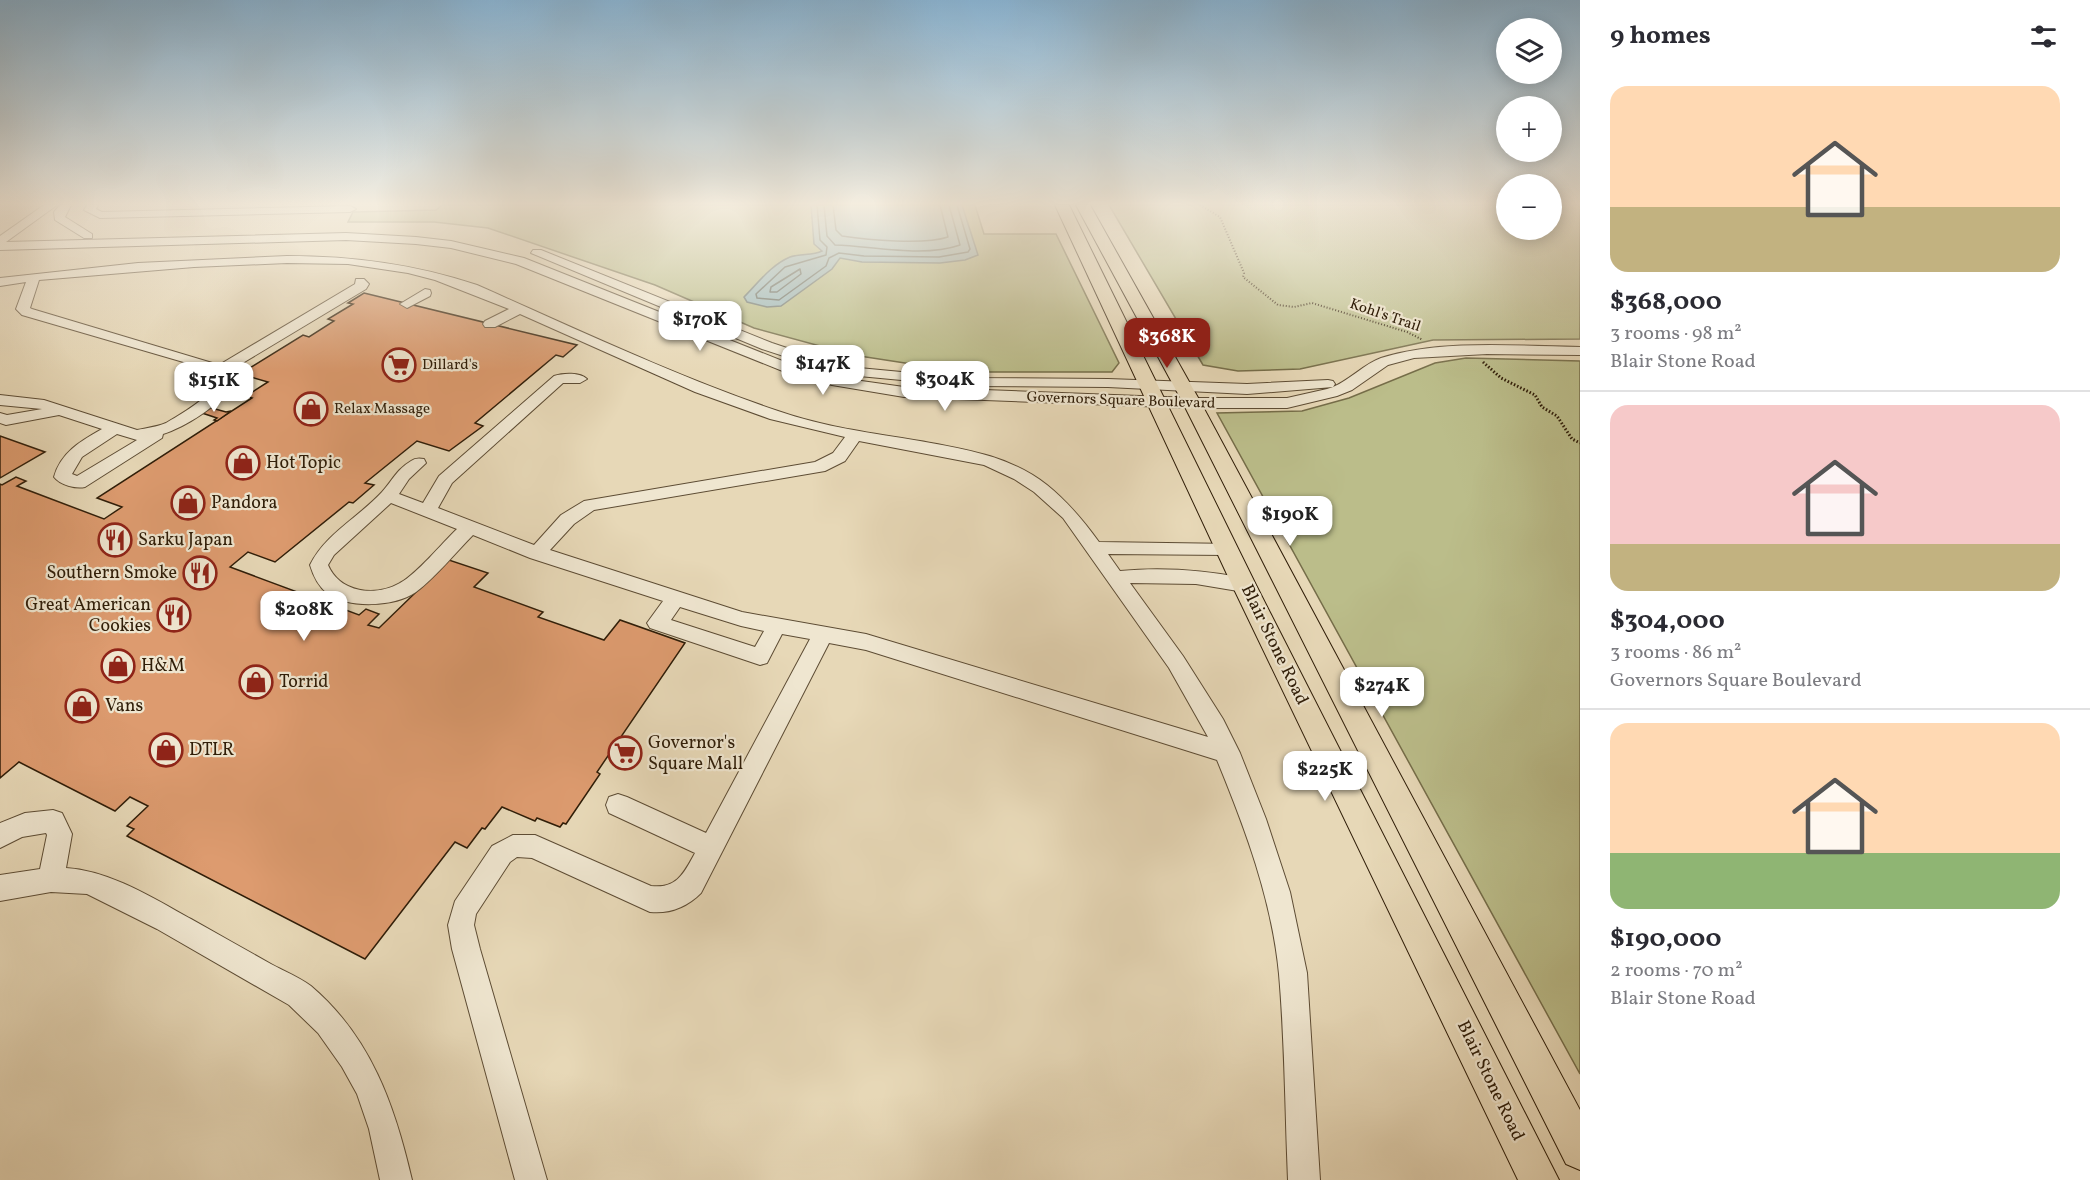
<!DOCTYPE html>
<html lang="en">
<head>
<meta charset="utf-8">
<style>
  body { margin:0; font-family:Vollkorn,serif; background:#f7f7f7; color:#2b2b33; height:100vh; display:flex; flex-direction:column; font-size:22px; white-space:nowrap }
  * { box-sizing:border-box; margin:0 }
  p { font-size:20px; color:#7c7c81 }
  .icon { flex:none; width:33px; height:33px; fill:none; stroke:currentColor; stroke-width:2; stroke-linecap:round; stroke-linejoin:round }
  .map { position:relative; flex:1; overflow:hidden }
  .details { display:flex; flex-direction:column; background:#fff; width:510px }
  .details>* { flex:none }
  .fabs { position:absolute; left:1496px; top:18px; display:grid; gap:12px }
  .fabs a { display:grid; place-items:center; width:66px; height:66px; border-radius:50%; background:#fff; box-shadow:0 3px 15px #0003; font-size:30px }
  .price { position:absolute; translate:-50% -51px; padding:0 14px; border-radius:12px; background:#fff; color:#222; font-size:20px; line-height:39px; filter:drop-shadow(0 2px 3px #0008) }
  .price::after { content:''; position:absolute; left:50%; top:36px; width:18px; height:14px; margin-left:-9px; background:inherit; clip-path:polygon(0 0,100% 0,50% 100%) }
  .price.selected { background:#8f2418; color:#fff }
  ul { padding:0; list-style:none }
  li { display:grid; align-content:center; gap:12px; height:318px; padding:0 30px }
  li+li { border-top:2px solid #e1e1e2 }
  li span { display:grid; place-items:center; height:186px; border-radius:18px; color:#555 }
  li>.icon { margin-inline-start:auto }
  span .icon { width:108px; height:108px; fill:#fffc; stroke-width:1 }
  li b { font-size:26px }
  h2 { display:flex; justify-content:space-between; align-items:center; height:72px; padding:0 30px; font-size:26px }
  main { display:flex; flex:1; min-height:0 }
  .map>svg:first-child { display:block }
</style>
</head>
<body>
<main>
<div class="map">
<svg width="1580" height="1180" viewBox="0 0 1580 1180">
  <rect width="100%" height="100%" fill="#e7d8b7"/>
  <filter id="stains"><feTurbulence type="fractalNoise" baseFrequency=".00333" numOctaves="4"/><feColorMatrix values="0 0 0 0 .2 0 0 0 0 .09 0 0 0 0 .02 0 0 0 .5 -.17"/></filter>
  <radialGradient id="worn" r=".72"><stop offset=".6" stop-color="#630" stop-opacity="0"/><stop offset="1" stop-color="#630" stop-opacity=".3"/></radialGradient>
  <!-- green -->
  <g fill="#bbbd8a" stroke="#756d49" stroke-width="1.5">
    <polygon points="442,205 975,205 984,234 1056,234 1119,363 1112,372 980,372 931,367 853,355 754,328 655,285 488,228 434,222 348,222 353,212 436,210"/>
    <polygon points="1109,205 1506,205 1506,230 1551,230 1551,205 1580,205 1580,339 1433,340 1300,369 1238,371 1203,365"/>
    <polygon points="1466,358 1580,361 1580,1074 1217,413 1302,411 1349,398 1435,363"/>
  </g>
  <!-- water -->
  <path fill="#9bb7b9" stroke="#707972" stroke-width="1.5" d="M811,205H962L978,255L965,260L940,263L862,262L840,258L832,269L781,306L767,307L747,302L744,297C758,283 771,265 790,257C801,253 812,256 822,251L814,244Z"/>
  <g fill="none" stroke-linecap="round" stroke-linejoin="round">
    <!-- shore -->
    <g stroke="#656a60" stroke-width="1.5">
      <polyline points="817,205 820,240 827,247 826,255 785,267 756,294 757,298 779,300 826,266 829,258 839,253 864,256 939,257 968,252 970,249 957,205"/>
      <path d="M824,205L827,236L835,245C873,246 923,258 960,245L949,205"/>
      <path d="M833,205L836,230L842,236C868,240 924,245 948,237L940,205"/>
      <polygon points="800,269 801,274 777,292 770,292 771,287"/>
    </g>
  </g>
  <!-- building -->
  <g fill="#dd9b6f" stroke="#2f1d08" stroke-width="1.5">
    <polygon points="364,293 577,345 563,357 556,355 475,423 483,426 449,451 417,441 365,483 374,485 353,503 349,502 275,562 248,552 230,567 359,615 366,609 379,614 368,625 379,628 449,560 488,573 474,587 543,612 538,617 604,640 620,620 685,643 597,772 600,774 566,824 563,823 560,827 537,818 535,821 502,807 485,829 482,828 467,848 455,842 365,959 127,836 134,829 127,826 148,806 130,797 115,811 19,762 0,778 0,484 2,485 16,477 26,481 17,486 104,519 122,507 97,498 252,398 246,396 268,382 240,374 303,335 309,337 334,321 328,319 353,304 348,303"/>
    <polygon points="208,407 226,412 231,411 217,421 214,420 217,418 199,412"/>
    <polygon points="0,436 45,452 0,478"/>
  </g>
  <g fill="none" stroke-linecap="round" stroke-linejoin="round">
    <!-- minor casing -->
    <g stroke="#5d4c34" stroke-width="2">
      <g id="minor">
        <path d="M44,205H57L6,242L346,233L416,237L451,241L524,258L800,368L833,377L904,387L1192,398H1287L1327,389L1333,387L1247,394L1108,387L965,386L859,376L808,364L762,349L531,253L533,250H541L772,343L817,358L859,368L965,378L1108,379L1247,384L1328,380L1333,381L1335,384L1333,387C1350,380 1364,364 1381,358C1441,339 1517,346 1580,347V355L1487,354L1414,358L1388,365L1352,390L1337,396L1287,408H1192L904,397L832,385L790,374L516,264L451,248L416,244L346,240L0,250V236Z"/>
        <polygon points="60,205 71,205 65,217 92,234 92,238 84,238 55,220 54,212"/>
        <polygon points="87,205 98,205 96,209 102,212 350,206 356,209 350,212 100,218 84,210"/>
        <path d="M287,256C353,256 414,264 477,285C576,329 675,376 778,411C823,427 873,433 920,441C964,449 1011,456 1047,485C1068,502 1083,520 1099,542L1234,544L1236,549L1234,554L1227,555L1108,554L1120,571C1162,567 1203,570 1244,578L1251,580L1254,585L1251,590L1244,592L1196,584L1130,583L1183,656L1223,719L1240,753L1266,819L1290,892L1307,973L1320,1180H1288C1285,1112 1285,1042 1279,974C1272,900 1245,828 1217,760L866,650L829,643L701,893C687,907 670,914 650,912L532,858L517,857L510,862L476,914L474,925L480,949L547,1180H515L452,949L448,925L455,901L492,846L513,835H535L651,886C677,889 684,873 695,853L609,813L606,805L609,797L618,794L627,797L706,833L810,639L782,634L767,663L760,665L650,628L647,623L663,601L530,558L473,535C455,553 436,577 416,592C395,607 348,609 327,593C318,586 313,575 310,565C326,533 358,518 382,492C392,481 397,469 411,461C415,458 419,458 424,459L426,463L409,479L399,494L423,503L439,476L554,376C563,373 580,372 587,379L580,383H563L452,483L438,508L534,545L561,515L584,501L815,462L833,453L845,437L770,419L695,392L520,314L495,327H485L483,324L485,321L509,309L435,280L408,273L348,264L287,263L194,267L39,280L30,308L32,309L219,365L355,284L356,279H364L369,284L366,289L226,373L230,384C224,404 183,428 163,434L162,438L85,487C76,489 60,485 54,477C61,452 81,441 102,429L59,415L6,425L0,423V413L7,415L42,409L0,405V395L44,400L137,430C146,428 157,427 166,423C178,416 211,397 215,384L213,374L204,368L22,315L16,309L26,282L0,286V278L138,263ZM117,434L137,440L77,476L72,474L82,457ZM859,441L984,465L1014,479L1034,492L1063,518L1169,668L1208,737L866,634L742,612L550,550L574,524L594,510L825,471L845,461ZM391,503L457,529C442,543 417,574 400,583C375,597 340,593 328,565L334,555ZM680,607L741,626L764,631L755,647L671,620Z"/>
        <polygon points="425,289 430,290 431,293 430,296 407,308 400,304"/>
        <path d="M53,810L62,813L72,834L66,868C111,871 153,898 191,919C218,934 244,949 271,964C284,971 299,977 311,986C371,1037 395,1106 412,1180H380L369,1129L357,1094L342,1067L318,1033L289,1005L157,929L87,894L51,892L0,901V875L40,869L47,835L46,833L22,837L0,848V823L25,813Z"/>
      </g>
    </g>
    <!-- major casing -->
    <g stroke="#2f1d08" stroke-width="2">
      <g id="major">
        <polygon points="1055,205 1069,205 1256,585 1559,1180 1518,1180 1232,585"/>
        <polygon points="1076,205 1090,205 1201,403 1580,1110 1580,1170 1566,1164 1183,403"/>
      </g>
    </g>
    <!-- path-far1 -->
    <polyline stroke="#2f1d08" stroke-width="2" stroke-dasharray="1 2" stroke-linecap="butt" points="1200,205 1220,217 1244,273 1243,277 1278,305 1294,307 1312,303 1407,332 1423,340"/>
    <!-- path -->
    <polyline stroke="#2f1d08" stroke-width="3" stroke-dasharray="1.5 2" stroke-linecap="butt" points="1483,362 1501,378 1535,395 1542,407 1557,416 1572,439 1580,443"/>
    <!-- minor -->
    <use href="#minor" fill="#efe6d0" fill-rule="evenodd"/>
    <!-- major -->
    <use href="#major" fill="#e7d8b7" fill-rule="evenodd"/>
  </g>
  <!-- sky -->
  <linearGradient id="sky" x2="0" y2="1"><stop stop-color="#89b5d5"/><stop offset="0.55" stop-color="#f4eddf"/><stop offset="1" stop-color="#f4eddf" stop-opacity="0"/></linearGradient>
  <rect width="1580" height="371" fill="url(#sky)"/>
  <!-- icons -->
  <defs>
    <g id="supermarket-ring" transform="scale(1.725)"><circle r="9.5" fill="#efe6d0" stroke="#8f2418" stroke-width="1.5"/><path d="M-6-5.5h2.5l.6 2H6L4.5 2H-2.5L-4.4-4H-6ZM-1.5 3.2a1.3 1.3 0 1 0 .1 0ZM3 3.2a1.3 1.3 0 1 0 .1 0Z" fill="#8f2418"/></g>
    <g id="shop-ring" transform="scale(1.725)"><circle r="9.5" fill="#efe6d0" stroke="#8f2418" stroke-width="1.5"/><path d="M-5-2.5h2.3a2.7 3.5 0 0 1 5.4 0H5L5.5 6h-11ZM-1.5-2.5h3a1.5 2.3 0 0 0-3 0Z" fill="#8f2418"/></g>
    <g id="restaurant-ring" transform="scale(1.725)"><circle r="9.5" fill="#efe6d0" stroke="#8f2418" stroke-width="1.5"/><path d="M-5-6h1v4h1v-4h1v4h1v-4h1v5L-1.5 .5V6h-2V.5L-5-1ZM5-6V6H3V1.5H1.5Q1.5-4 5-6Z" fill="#8f2418"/></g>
  </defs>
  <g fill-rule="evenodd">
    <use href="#supermarket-ring" x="399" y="365"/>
    <use href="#shop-ring" x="311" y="409"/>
    <use href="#shop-ring" x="243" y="463"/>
    <use href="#shop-ring" x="188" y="503"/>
    <use href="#restaurant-ring" x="115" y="540"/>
    <use href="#restaurant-ring" x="200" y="573"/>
    <use href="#restaurant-ring" x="174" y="615"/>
    <use href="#shop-ring" x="118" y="666"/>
    <use href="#shop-ring" x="256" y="682"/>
    <use href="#shop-ring" x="82" y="706"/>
    <use href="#shop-ring" x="166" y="750"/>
    <use href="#supermarket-ring" x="625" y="753"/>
  </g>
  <g text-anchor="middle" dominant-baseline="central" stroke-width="4.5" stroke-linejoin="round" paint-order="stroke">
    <!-- far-street labels -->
    <g font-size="15" fill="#2f1d08" stroke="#efe6d0">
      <text transform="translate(1385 316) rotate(19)">Kohl's Trail</text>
      <text transform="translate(1121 401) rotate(2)">Governors Square Boulevard</text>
    </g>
    <!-- far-poi labels -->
    <g font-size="15" fill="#2f1d08" stroke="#efe6d0" text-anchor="start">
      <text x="422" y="365">Dillard's</text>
      <text x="334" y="409">Relax Massage</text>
    </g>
    <!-- poi labels -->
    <g font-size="18" fill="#2f1d08" stroke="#efe6d0" text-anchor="start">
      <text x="266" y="463">Hot Topic</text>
      <text x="211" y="503">Pandora</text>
      <text x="138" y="540">Sarku Japan</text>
      <text x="177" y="573" text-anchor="end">Southern Smoke</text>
      <text x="151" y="605" text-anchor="end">Great American<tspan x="151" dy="21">Cookies</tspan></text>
      <text x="141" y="666">H&amp;M</text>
      <text x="279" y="682">Torrid</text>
      <text x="105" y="706">Vans</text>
      <text x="648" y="743">Governor's<tspan x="648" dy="21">Square Mall</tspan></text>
      <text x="189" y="750">DTLR</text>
    </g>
    <!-- street labels -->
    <g font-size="18" fill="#2f1d08" stroke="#efe6d0">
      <text transform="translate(1274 645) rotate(64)">Blair Stone Road</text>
      <text transform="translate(1490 1081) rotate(64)">Blair Stone Road</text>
    </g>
  </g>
  <rect width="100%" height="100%" filter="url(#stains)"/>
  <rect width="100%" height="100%" fill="url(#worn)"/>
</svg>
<div class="fabs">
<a><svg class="icon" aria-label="layers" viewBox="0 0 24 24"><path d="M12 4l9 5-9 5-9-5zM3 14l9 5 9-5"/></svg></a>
<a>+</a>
<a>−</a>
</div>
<b class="price" style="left:700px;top:352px">$170K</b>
<b class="price selected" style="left:1167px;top:369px">$368K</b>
<b class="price" style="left:823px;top:396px">$147K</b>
<b class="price" style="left:945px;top:412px">$304K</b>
<b class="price" style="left:214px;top:413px">$151K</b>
<b class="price" style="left:1290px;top:547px">$190K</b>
<b class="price" style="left:304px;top:642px">$208K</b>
<b class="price" style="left:1382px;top:718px">$274K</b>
<b class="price" style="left:1325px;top:802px">$225K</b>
</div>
<section class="details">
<h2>9 homes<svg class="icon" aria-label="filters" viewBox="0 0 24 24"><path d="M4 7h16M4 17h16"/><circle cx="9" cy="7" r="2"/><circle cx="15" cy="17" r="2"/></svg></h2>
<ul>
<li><span style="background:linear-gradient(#ffd9b3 65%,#c2b280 0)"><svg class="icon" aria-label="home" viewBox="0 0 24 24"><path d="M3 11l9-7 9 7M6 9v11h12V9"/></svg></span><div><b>$368,000</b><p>3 rooms · 98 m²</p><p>Blair Stone Road</p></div></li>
<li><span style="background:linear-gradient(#f6c9c9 75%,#c2b280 0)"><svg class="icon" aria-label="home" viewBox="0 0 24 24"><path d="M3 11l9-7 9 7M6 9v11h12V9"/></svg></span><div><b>$304,000</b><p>3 rooms · 86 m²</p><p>Governors Square Boulevard</p></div></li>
<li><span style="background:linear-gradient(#ffd9b3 70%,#8fb573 0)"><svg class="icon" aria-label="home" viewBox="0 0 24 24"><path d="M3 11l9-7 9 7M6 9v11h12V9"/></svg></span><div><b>$190,000</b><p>2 rooms · 70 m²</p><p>Blair Stone Road</p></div></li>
</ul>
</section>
</main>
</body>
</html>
